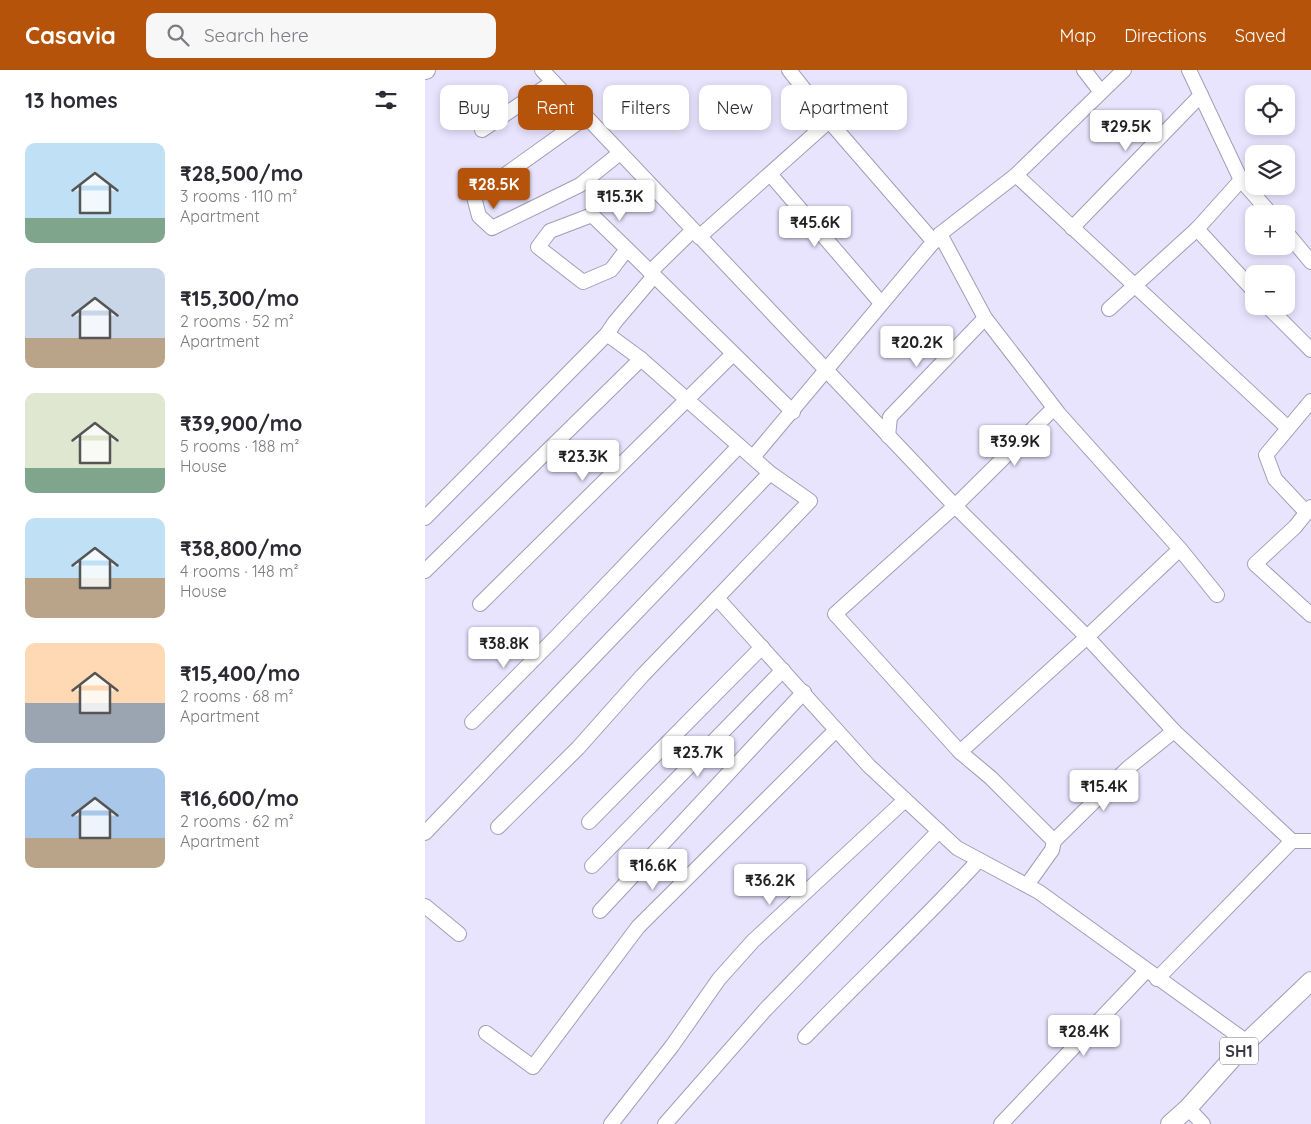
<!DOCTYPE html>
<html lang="en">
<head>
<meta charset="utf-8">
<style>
  body { margin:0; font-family:Quicksand,sans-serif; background:#f7f7f7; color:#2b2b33; height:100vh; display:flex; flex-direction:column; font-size:19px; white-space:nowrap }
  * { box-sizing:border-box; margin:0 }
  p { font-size:16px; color:#7c7c81 }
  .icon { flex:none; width:28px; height:28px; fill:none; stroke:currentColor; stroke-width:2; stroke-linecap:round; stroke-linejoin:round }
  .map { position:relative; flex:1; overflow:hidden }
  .panel { display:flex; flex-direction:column; background:#fff; width:425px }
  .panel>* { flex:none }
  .guide { position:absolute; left:15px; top:15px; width:475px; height:45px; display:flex; gap:10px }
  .tools { position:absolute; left:820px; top:15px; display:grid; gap:10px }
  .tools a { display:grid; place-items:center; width:50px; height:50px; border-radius:10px; background:#fff; box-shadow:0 2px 8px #0003; font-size:25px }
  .price { position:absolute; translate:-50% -42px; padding:0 11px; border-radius:5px; background:#fff; color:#222; font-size:16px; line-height:32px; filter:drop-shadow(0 1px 2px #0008) }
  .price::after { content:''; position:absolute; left:50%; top:30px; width:15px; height:11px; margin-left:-8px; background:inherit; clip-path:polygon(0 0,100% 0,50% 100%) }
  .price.current { background:#b45309; color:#fff }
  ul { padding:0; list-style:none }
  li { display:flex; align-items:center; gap:15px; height:125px; padding:0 25px }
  li span { display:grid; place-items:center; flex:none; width:140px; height:100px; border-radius:10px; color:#555 }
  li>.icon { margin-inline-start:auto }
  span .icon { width:60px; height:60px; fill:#fffc; stroke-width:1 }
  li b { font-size:21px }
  h2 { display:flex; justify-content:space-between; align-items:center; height:60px; padding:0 25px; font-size:21px }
  .tag { padding:0 18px; border-radius:10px; background:#fff; box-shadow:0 2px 8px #0003; font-size:18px; line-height:45px }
  .tag.current { background:#b45309; color:#fff }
  header { display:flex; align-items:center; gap:30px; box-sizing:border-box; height:70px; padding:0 25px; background:#b45309; color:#fff }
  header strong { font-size:24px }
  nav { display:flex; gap:28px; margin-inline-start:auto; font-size:18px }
  .search { width:350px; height:45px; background:#f7f7f7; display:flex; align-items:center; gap:12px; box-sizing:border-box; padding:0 18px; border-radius:10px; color:#7c7c81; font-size:19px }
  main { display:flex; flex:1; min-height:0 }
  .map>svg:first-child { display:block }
</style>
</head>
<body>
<header>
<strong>Casavia</strong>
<div class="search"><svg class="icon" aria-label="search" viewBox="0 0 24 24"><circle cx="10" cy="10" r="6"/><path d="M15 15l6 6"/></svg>Search here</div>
<nav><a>Map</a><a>Directions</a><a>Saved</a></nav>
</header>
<main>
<section class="panel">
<h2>13 homes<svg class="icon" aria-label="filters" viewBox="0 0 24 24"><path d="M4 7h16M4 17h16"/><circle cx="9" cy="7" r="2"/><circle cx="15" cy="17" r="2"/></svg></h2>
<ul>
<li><span style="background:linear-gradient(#bfe0f5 75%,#7fa58c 0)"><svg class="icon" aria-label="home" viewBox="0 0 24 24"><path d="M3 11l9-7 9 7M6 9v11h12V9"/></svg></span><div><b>₹28,500/mo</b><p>3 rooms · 110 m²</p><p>Apartment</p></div></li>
<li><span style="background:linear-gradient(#c9d6e8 70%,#b9a48a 0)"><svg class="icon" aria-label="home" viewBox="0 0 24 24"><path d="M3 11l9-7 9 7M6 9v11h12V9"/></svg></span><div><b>₹15,300/mo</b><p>2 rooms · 52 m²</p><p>Apartment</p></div></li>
<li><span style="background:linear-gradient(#dfe7d0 75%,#7fa58c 0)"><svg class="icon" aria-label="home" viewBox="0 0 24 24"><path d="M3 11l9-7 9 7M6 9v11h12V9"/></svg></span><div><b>₹39,900/mo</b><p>5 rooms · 188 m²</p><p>House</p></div></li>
<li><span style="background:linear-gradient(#bfe0f5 60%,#b9a48a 0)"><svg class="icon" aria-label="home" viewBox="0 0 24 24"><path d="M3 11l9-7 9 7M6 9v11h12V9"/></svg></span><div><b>₹38,800/mo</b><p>4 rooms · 148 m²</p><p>House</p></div></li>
<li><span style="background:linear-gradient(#ffd9b3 60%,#9aa5b1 0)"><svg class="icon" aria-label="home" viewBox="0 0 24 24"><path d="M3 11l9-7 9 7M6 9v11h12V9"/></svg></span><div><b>₹15,400/mo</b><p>2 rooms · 68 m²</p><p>Apartment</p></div></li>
<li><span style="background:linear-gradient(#a9c7e8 70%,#b9a48a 0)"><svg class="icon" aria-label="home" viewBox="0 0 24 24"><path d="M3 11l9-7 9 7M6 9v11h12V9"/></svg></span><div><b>₹16,600/mo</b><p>2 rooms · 62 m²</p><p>Apartment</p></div></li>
</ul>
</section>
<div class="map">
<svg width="886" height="1054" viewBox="0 0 886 1054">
  <rect width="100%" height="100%" fill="#e8e4fe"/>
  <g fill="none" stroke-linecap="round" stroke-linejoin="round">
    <!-- minor casing -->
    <g stroke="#a19db4" stroke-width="16">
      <g id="minor">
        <polyline points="117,0 530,436 410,544 535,682 662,567 755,479"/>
        <polyline points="364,0 404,51"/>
        <polyline points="659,0 676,22"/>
        <polyline points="764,0 816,110 846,144"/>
        <polyline points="161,47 49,127 54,146 67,158 155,115 195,83"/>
        <polyline points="57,60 128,12"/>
        <polyline points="345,104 456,233"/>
        <polyline points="591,105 863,358"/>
        <polyline points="647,158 776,25"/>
        <polyline points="772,159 829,221"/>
        <polyline points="861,162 886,192"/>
        <polyline points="515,164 560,248 634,344 755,479 792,525"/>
        <polyline points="274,167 404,51 509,172"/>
        <polyline points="202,179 167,145 125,161 113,177 158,212 186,200 202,179 368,342"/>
        <polyline points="225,202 268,160"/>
        <polyline points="842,236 886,280"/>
        <polyline points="684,239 772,159 816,110"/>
        <polyline points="182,264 190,252 229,206"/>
        <polyline points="629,338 530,436 662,567 749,661 867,771 732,909"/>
        <polyline points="463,366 465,347 560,248"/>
        <polyline points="329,386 515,164 591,105 699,0"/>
        <polyline points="886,437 870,457 830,494 886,545"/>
        <polyline points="881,442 850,409 841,385 886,331"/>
        <polyline points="0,448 182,264 216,289 345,403 385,431 292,528 444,696 532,778 614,822 822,972"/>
        <polyline points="0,501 216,289"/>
        <polyline points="55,534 308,284"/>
        <polyline points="47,652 131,567 314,376"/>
        <polyline points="535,682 566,708 629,771"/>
        <polyline points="164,752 337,577"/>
        <polyline points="73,757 153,678 217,606 292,528"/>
        <polyline points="0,763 345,403"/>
        <polyline points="867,771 886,771"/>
        <polyline points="167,796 358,600"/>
        <polyline points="602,815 627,780 629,771 703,698 749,661"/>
        <polyline points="0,836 34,864"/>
        <polyline points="175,841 379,622"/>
        <polyline points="61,963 108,997 213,857 411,660"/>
        <path d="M380,967C438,907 498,851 554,790"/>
        <polyline points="763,1038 778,1054"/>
        <polyline points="186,1054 247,976 294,909 328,871 480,730"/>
        <polyline points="240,1054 340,940 514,761"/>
        <polyline points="576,1054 721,901"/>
      </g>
    </g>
    <!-- major casing -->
    <g stroke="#a19db4" stroke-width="20">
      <g id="major">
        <polyline points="0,0 1,0"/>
        <polyline points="745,1054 763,1038 822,972 886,911"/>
      </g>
    </g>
    <!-- minor -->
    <use href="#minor" stroke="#fff" stroke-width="14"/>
    <!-- major -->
    <use href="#major" stroke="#fff" stroke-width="18"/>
  </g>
  <g text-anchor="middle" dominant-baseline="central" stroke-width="5" stroke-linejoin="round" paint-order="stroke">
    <!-- shield labels -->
    <rect fill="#fff" stroke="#75747b" stroke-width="1" x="795" y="967.5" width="38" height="27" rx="4"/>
    <g font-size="16" font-weight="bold" fill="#3a3943">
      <text x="814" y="981">SH1</text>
    </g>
  </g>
</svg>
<div class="tools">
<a><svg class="icon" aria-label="locate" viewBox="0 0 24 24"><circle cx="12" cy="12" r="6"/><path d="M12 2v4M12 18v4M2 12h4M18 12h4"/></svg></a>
<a><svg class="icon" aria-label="layers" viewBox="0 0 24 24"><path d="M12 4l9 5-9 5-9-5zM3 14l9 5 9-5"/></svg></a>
<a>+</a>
<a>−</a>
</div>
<b class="price" style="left:701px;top:82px">₹29.5K</b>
<b class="price current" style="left:69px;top:140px">₹28.5K</b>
<b class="price" style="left:195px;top:152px">₹15.3K</b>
<b class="price" style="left:390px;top:178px">₹45.6K</b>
<b class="price" style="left:492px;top:298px">₹20.2K</b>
<b class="price" style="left:590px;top:397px">₹39.9K</b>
<b class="price" style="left:158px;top:412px">₹23.3K</b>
<b class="price" style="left:79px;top:599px">₹38.8K</b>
<b class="price" style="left:273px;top:708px">₹23.7K</b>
<b class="price" style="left:679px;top:742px">₹15.4K</b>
<b class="price" style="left:228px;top:821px">₹16.6K</b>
<b class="price" style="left:345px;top:836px">₹36.2K</b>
<b class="price" style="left:659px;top:987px">₹28.4K</b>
<div class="guide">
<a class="tag">Buy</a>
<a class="tag current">Rent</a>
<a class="tag">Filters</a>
<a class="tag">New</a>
<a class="tag">Apartment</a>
</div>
</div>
</main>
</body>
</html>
